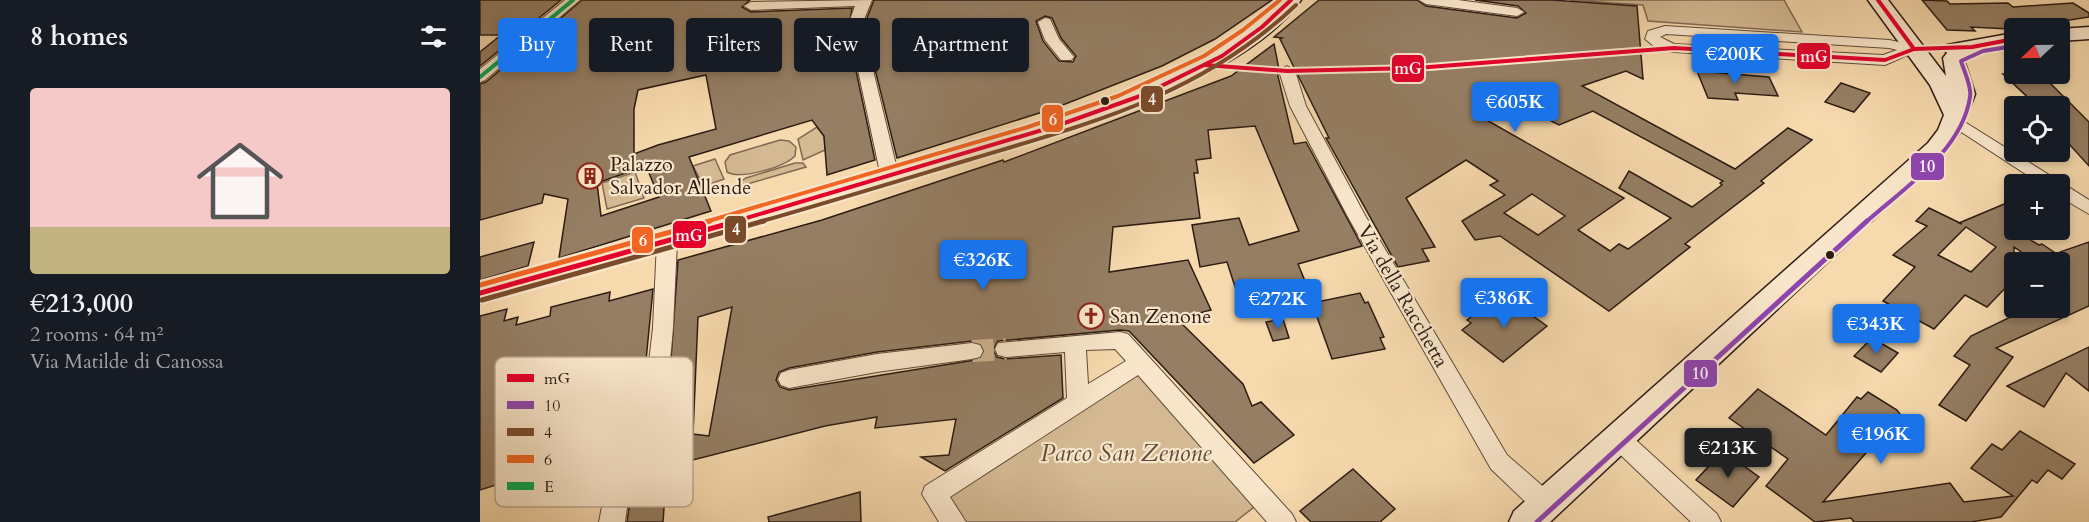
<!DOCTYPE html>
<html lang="en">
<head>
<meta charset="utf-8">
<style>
  body { margin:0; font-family:Cardo,serif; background:#242831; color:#f1f3f6; height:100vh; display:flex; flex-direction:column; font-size:22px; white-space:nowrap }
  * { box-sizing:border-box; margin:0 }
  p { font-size:20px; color:#9ea1a6 }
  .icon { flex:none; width:33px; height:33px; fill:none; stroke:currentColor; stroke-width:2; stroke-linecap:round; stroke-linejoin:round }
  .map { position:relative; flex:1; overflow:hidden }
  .details { display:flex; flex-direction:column; background:#171b24; width:480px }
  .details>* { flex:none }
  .guide { position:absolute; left:18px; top:18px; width:570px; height:54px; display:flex; gap:12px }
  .needle { width:39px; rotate:248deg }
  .fabs { position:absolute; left:1524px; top:18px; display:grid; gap:12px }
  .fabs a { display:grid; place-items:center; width:66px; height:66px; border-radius:6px; background:#171b24; box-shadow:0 3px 9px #0003; font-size:30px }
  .price { position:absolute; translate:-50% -51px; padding:0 14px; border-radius:6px; background:#1a73e8; color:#fff; font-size:20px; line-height:39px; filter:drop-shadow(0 2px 3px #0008) }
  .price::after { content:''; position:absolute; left:50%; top:36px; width:18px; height:14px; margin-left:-9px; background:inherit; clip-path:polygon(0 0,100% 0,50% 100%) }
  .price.on { background:#222; color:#fff }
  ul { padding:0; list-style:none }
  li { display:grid; align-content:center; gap:12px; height:318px; padding:0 30px }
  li+li { border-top:2px solid #363941 }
  li span { display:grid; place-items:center; height:186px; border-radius:6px; color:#555 }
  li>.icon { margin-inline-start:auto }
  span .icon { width:108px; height:108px; fill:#fffc; stroke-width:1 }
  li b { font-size:26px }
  h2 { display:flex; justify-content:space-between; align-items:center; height:72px; padding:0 30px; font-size:26px }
  .chip { padding:0 21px; border-radius:6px; background:#171b24; box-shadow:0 3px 9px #0003; font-size:21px; line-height:54px }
  .chip.on { background:#1a73e8; color:#fff }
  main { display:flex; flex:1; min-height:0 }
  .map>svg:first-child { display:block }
</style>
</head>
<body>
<main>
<section class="details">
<h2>8 homes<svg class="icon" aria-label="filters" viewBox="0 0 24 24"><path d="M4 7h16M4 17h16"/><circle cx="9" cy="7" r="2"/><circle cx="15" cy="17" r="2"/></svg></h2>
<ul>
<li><span style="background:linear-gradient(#f6c9c9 75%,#c2b280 0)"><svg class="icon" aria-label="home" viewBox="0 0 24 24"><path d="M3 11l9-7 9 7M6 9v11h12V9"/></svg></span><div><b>€213,000</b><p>2 rooms · 64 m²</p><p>Via Matilde di Canossa</p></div></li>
</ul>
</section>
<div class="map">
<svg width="1609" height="522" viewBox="0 0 1609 522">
  <rect width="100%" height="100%" fill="#f6d9ad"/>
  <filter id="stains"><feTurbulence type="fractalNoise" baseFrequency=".00333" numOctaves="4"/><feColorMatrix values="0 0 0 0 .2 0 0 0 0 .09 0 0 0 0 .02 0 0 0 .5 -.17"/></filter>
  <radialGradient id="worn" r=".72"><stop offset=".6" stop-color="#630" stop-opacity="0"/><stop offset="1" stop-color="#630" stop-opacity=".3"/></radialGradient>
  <!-- green -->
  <g fill="#d4b993" stroke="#806a53" stroke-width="1.5">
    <polygon points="1090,0 1304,0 1322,32 1168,21 1163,5"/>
    <polygon points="337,127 344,136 345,150 323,160 318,139"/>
    <path d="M300,140L309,141L316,147L315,156C304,167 261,180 247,172L245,162L250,155Z"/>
    <polygon points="235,159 244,179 224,186 213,166"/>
    <polygon points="315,163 323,163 326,167 257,187 257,184 266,178"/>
    <polygon points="155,172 164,198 127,209 122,183"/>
    <polygon points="660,363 783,500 755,522 473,522 454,494"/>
  </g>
  <!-- building -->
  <g fill="#957e63" stroke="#2c1c13" stroke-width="1.5" fill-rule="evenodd">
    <polygon points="0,0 81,0 0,66 0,52 21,35 0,35"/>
    <path d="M102,0H270L262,7L271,12L372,8L368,33L395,160L347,175L344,136L332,120L209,157L231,211L79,258L88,199L64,194L62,203L0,220V84L6,82ZM226,75L236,129L178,145L154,154V109L158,90ZM166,166L179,197L121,216L117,183Z"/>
    <path d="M394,0H792L735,39L682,66L575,108L417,158L386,33L387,18ZM565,16L572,18L581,38L596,56L593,62L579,61L563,41L556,21Z"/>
    <path d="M839,0H937L946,6L1037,18L1046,13L1038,6L995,0H1072L1157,6L1163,79L1146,71L1102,86L1255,169L1308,128L1332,140L1281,181L1284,183L1205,244L1210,247L1129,311L1020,236L995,240L982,221L1025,195L1010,185L1018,181L986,160L926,198L955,247L942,249L949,261L918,267L846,138H849L800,39L802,38L794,37ZM1051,107L1057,114L1079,125L1113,111L1243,181L1240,183L1242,185L1212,207L1149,171L1139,188L1191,218L1148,249L1139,244L1130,251L1098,230L1144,198L1003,118ZM1052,194L1085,216L1058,235L1024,213Z"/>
    <polygon points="1442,0 1467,1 1470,4 1528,3 1533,7 1593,3 1609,13 1609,17 1530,29 1491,27 1495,31 1467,30"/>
    <path d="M794,44L799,69L797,72L814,144L826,142L882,246L818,264L827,286L758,296L747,262L720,267L712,225L759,218L769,245L819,231L775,126L728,130L731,158L716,160L718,173H714L720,218L633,227L629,272L708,260L731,310L697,319L763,384L772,406L781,402L814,435L774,463L649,331L640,330L518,341L513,350L517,357L525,359L581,355L583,398L465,471L441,457L469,455L476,419L395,428L397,417L345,426L193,465L185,494L183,522H147L152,487L163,453L187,415L198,260L342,220L523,160L524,162L751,76ZM252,307L229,436L213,434L218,317ZM492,341L501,343L505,350L501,359L309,390L300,387L296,380L299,372L309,368L397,352Z"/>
    <polygon points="1217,71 1289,77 1298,96 1255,93 1258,100 1228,98"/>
    <polygon points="1523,74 1561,74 1609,122 1609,166 1580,134 1580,105 1556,105"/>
    <polygon points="1361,83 1390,93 1374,112 1345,102"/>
    <path d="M1534,200V230L1559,245L1562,244L1580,256V252L1609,242V306L1516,348L1533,357L1486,421L1459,405L1490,365L1474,356L1491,336L1549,308H1580V262H1556L1534,247V279L1507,307L1485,295L1454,329L1403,301L1435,267L1413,255L1447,226L1436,221L1449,208L1482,224L1479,223ZM1486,227L1516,247L1491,272L1458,255Z"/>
    <polygon points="54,242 48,266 0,280 0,257"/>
    <polygon points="173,289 161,411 147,426 80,449 79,465 0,490 0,316 27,309 24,321 38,317 36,325 70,316 71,307 130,292 129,301"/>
    <polygon points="880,293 885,303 888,302 904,337 900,338 905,349 852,359 832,303"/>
    <polygon points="1026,297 1067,326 1023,362 982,330 991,323 987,320 1000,310 1005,313"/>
    <polygon points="803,319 809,338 793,341 786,322"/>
    <polygon points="1392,338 1418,353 1401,372 1374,356"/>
    <polygon points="1609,347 1609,391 1586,373 1564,407 1527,386"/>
    <polygon points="1278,389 1346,435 1377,397 1381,399 1388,392 1417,410 1434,433 1420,450 1400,437 1343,502 1470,483 1484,502 1533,496 1491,468 1512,444 1522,450 1540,431 1595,464 1582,479 1568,470 1557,483 1552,480 1521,517 1491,522 1374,522 1371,518 1335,522 1286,486 1308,459 1249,418"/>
    <polygon points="1243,451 1279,477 1253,507 1216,480"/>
    <polygon points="873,469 915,509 900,522 831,522 820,511"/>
    <polygon points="380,492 381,522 289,522 288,517"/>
  </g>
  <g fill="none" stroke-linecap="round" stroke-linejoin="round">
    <!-- street-tunnel -->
    <polyline stroke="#ceb38e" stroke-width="22" stroke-dasharray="22 10" stroke-linecap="butt" points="492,351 526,349"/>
    <!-- street casing -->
    <g stroke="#5e4b3a" stroke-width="2">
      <g id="street">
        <polygon points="85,0 100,0 5,80 0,82 0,69"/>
        <polygon points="392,0 385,17 384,33 419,177 410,183 401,177 370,33 371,17 375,6 271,10 264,6 271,2"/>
        <polygon points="939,0 978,0 1037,8 1044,12 1037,16 946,4"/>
        <polygon points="565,18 570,19 579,39 594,57 591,60 581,60 565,40 558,22"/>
        <path d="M1185,26L1409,40L1439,46L1441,49L1405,65L1194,52L1176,48L1165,39L1168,31ZM1186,34L1409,48L1417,50L1403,55L1194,44L1180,37Z"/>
        <polygon points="807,66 815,71 826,106 886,217 1027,455 1074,496 1077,504 1074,512 1065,515 1056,512 1011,469 868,217 810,106 799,71"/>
        <polygon points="1472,114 1609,200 1609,214 1580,197 1580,184 1561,184 1466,122 1464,119"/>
        <polygon points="187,235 194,237 197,242 193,328 185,415 167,439 161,452 150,486 145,522 119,522 126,486 137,452 150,426 163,412 173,328 177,242 180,237"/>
        <path d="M640,332L648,334L812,514L816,522H787L658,375L470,497L486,522H459L442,494L445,486L587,398L585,352L526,357L518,355L515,349L518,343ZM635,349L646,361L608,384L606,350Z"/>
        <polygon points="492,343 500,345 503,351 500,357 492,359 397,372 309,388 301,385 298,379 301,373 309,370 397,354"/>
        <polygon points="1138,428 1146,431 1237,514 1241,522 1211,522 1130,445 1126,438 1130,431"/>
      </g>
    </g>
    <!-- secondary casing -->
    <g stroke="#2c1c13" stroke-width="3">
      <g id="secondary">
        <path d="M800,0H821C759,89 553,139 452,171C302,219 151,261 0,303V283C151,242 301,201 451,156C573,118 704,89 800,0Z"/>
        <polygon points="1388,0 1408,0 1466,76 1463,58 1467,53 1464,49 1467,45 1534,33 1534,45 1500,51 1484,60 1495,94 1481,131 1464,153 1070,522 1029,522 1034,511 1448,143 1458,130 1464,115 1450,85"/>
        <polygon points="1609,27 1609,39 1580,41 1580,29"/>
      </g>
    </g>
    <!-- street -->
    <use href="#street" fill="#f9e6ca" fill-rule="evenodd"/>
    <!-- secondary -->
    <use href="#secondary" fill="#f9e6ca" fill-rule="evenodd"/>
    <!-- bus-1-far1 casing -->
    <g stroke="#f9e6ca" stroke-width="8">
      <g id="bus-1-far1">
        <polyline points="1398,0 1434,49"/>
        <polyline points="725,65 807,71 936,68 1194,48 1405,60 1434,49 1492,47 1534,39"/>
        <polyline points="253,222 579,125 663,95 742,56 782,27 811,0"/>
      </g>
    </g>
    <!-- bus-1 casing -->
    <g stroke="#f9e6ca" stroke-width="10">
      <polyline id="bus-1" points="0,293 258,221"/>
    </g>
    <!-- bus-2-far1 casing -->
    <g stroke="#f9e6ca" stroke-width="8">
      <path id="bus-2-far1" d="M1386,222C1424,188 1482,151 1490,97C1492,87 1484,71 1481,61L1503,51L1534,46"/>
    </g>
    <!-- bus-2 casing -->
    <g stroke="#f9e6ca" stroke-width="10">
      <polyline id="bus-2" points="1057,522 1387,221"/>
    </g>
    <!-- bus-3-far1 casing -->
    <g stroke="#f9e6ca" stroke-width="8">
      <path id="bus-3-far1" d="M279,222C349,202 418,181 488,160C611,123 720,96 816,5"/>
    </g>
    <!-- bus-3 casing -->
    <g stroke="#f9e6ca" stroke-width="10">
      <polyline id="bus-3" points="2,300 284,221"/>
    </g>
    <!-- bus-4-far1 casing -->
    <g stroke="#f9e6ca" stroke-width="8">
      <polyline id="bus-4-far1" points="225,222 548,127 638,96 724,56 763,30 800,0"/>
    </g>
    <!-- bus-4 casing -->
    <g stroke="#f9e6ca" stroke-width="10">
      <polyline id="bus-4" points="0,285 230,221"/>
    </g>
    <!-- bus-5 casing -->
    <g stroke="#f9e6ca" stroke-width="8">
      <polyline id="bus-5" points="0,77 93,0"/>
    </g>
    <!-- bus-1-far1 -->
    <use href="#bus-1-far1" stroke="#e4002b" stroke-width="4"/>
    <!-- bus-1 -->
    <use href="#bus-1" stroke="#e4002b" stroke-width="5"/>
    <!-- bus-2-far1 -->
    <use href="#bus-2-far1" stroke="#8e44ad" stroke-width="4"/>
    <!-- bus-2 -->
    <use href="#bus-2" stroke="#8e44ad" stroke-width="5"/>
    <!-- bus-3-far1 -->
    <use href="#bus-3-far1" stroke="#7a4b2a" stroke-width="4"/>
    <!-- bus-3 -->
    <use href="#bus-3" stroke="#7a4b2a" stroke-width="5"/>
    <!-- bus-4-far1 -->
    <use href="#bus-4-far1" stroke="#f26522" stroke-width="4"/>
    <!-- bus-4 -->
    <use href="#bus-4" stroke="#f26522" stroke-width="5"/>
    <!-- bus-5 -->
    <use href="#bus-5" stroke="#00a651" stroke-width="4"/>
  </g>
  <!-- icons -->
  <defs>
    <g id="building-ring" transform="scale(1.35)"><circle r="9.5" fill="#f9e6ca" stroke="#8f2418" stroke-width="1.5"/><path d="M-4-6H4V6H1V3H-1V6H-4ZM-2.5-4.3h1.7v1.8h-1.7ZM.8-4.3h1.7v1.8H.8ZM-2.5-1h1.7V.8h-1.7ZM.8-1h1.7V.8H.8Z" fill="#8f2418"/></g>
    <g id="church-ring" transform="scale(1.35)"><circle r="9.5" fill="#f9e6ca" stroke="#8f2418" stroke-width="1.5"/><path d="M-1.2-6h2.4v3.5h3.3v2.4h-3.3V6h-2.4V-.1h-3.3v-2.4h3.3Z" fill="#8f2418"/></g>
  </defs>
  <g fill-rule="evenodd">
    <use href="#building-ring" x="110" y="176"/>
    <use href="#church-ring" x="611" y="316"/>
  </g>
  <!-- markers -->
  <g fill="#2c1c13" stroke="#f9e6ca" stroke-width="2">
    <circle cx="625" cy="101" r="5"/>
    <circle cx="1350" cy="255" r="5"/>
  </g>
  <g text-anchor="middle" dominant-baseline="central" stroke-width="4.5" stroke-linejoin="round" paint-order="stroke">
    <!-- poi labels -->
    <g font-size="20" fill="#2c1c13" stroke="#f9e6ca" text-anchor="start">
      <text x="130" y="164">Palazzo<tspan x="130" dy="23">Salvador Allende</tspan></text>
      <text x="630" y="316">San Zenone</text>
    </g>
    <!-- street labels -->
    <g font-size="20" fill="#2c1c13" stroke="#f9e6ca">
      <text transform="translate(923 296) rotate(60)">Via della Racchetta</text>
    </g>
    <!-- near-park labels -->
    <g font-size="24" font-style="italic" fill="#5e4b39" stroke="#f9e6ca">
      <text x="646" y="453">Parco San Zenone</text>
    </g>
  </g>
  <!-- legend -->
  <rect x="15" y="357" width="198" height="150" rx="9" fill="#f9e6ca" stroke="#bca993" stroke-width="1.5"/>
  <rect x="27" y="374" width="27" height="8" fill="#e4002b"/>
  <rect x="27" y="401" width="27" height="8" fill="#8e44ad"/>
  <rect x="27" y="428" width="27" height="8" fill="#7a4b2a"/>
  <rect x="27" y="455" width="27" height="8" fill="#f26522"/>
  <rect x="27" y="482" width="27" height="8" fill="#00a651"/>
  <g font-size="16" fill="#2c1c13">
    <text x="64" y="384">mG</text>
    <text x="64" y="411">10</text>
    <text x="64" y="438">4</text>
    <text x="64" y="465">6</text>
    <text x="64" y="492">E</text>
  </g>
  <g stroke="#f9e6ca" stroke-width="2">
    <rect x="1316" y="42" width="35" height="28" rx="6" fill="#e4002b"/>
    <rect x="911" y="54" width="34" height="29" rx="6" fill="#e4002b"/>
    <rect x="660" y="85" width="24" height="28" rx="6" fill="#7a4b2a"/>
    <rect x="561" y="104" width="23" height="29" rx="6" fill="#f26522"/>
    <rect x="1430" y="152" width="35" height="29" rx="6" fill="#8e44ad"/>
    <rect x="244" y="215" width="23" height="29" rx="6" fill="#7a4b2a"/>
    <rect x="192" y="220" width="35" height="29" rx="6" fill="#e4002b"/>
    <rect x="151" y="226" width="23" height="28" rx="6" fill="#f26522"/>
    <rect x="1203" y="359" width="35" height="29" rx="6" fill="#8e44ad"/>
  </g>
  <g font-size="16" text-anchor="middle" font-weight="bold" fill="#fff">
    <text x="1334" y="62">mG</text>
    <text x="928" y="74">mG</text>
    <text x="672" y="105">4</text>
    <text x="573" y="125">6</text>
    <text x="1447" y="172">10</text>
    <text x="256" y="235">4</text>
    <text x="209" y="241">mG</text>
    <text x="163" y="246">6</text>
    <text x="1220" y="379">10</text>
  </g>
  <rect width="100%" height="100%" filter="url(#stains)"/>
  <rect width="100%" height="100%" fill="url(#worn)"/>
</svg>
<div class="fabs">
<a><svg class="needle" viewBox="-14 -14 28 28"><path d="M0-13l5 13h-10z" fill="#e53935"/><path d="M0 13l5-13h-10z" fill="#9ea1a6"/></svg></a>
<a><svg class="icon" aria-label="locate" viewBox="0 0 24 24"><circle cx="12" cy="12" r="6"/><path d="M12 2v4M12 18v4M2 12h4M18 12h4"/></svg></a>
<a>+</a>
<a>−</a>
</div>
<b class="price" style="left:1255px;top:85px">€200K</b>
<b class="price" style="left:1035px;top:133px">€605K</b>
<b class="price" style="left:503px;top:291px">€326K</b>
<b class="price" style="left:1024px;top:329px">€386K</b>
<b class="price" style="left:798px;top:330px">€272K</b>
<b class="price" style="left:1396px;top:355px">€343K</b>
<b class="price" style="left:1401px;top:465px">€196K</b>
<b class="price on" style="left:1248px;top:479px">€213K</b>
<div class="guide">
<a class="chip on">Buy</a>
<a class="chip">Rent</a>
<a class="chip">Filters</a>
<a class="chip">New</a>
<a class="chip">Apartment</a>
</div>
</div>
</main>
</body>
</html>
